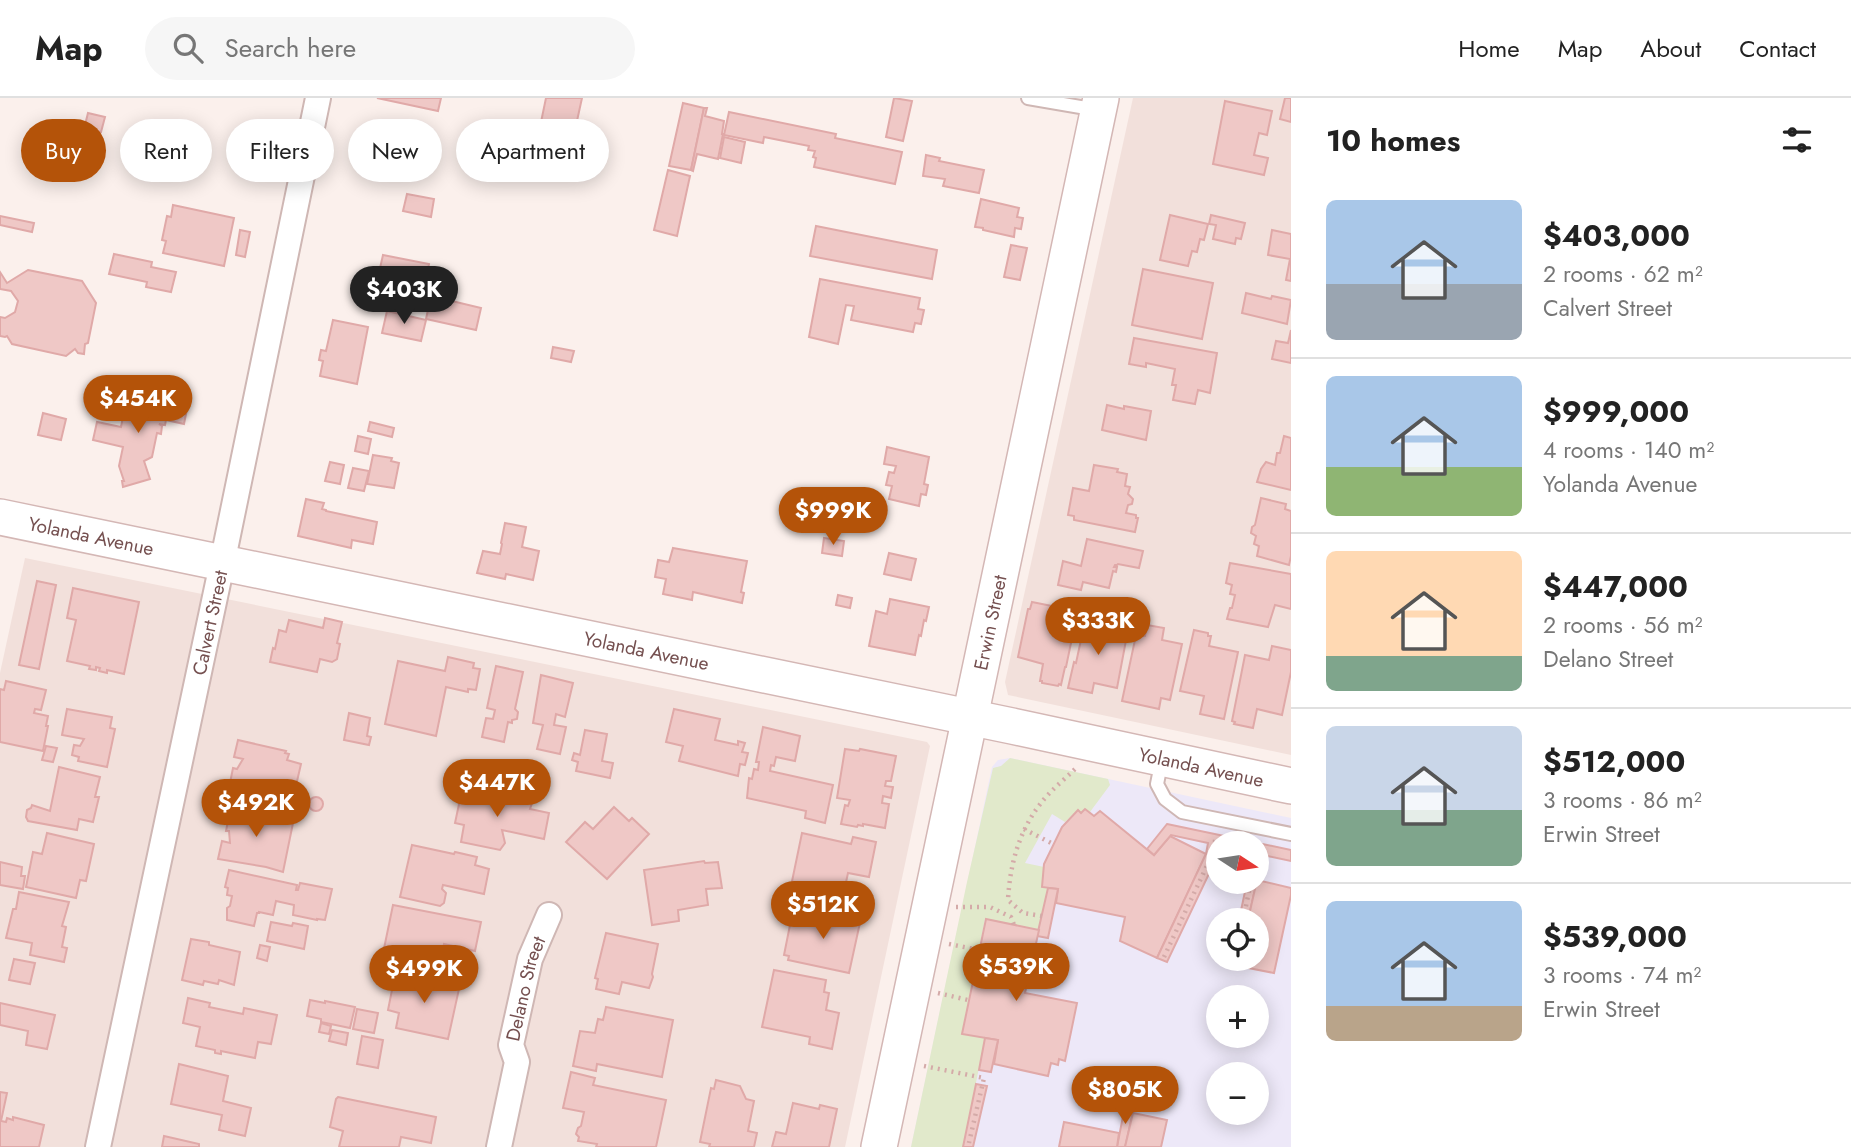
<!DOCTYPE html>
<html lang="en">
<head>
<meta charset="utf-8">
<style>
  body { margin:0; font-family:Jost,sans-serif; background:#f6f6f6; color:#222; height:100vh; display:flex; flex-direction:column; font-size:26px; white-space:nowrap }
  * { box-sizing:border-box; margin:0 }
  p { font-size:23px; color:#767676 }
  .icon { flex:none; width:38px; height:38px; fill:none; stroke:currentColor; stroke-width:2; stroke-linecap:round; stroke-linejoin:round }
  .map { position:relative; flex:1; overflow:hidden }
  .sheet { display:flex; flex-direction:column; background:#fff; width:560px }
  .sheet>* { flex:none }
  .hud { position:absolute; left:21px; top:21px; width:665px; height:63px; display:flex; gap:14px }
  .needle { width:46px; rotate:102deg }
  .controls { position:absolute; left:1206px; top:733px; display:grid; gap:14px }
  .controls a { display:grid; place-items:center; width:63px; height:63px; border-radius:50%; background:#fff; box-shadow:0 4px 18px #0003; font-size:35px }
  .price { position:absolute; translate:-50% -60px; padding:0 16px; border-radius:24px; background:#b45309; color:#fff; font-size:23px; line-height:46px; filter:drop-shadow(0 2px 4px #0008) }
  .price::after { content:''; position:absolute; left:50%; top:42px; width:21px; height:16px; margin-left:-10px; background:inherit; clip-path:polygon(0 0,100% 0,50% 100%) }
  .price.on { background:#222; color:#fff }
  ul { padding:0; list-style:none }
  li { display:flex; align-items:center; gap:21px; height:175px; padding:0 35px }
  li+li { border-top:2px solid #e0e0e0 }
  li span { display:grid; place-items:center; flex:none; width:196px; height:140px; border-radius:10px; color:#555 }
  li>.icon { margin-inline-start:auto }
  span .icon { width:84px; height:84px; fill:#fffc; stroke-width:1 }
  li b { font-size:30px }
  h2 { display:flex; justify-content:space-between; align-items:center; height:84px; padding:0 35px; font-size:30px }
  .pill { padding:0 24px; border-radius:32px; background:#fff; box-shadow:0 4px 18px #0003; font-size:24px; line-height:63px }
  .pill.on { background:#b45309; color:#fff }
  header { display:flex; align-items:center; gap:42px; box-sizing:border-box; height:98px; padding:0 35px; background:#fff; border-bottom:2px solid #e0e0e0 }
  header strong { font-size:33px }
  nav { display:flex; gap:38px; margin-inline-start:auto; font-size:24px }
  .search { width:490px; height:63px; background:#f6f6f6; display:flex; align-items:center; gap:18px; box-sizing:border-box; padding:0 24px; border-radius:38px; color:#767676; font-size:26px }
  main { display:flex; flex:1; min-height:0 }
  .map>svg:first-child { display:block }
</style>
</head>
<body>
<header>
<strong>Map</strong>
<div class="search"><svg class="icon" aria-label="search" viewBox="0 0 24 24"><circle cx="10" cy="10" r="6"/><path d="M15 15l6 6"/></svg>Search here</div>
<nav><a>Home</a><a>Map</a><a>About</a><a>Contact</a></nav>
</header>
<main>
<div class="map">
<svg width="1291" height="1049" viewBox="0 0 1291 1049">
  <rect width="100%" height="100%" fill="#fbf0ec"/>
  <!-- residential -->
  <g fill="#f2e0db">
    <polygon points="1133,0 1291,0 1291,657 1008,597 1005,584"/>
    <polygon points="25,460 927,644 930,648 845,1049 0,1049 0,575"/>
  </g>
  <!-- education -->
  <path fill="#ede8f8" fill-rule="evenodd" d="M1010,660L1291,720V1049H911L992,669L998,662ZM1218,746H1256V784H1218ZM1218,822H1256V861H1218ZM1218,900H1256V938H1218ZM1218,976H1256V1015H1218Z"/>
  <!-- green -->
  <polygon fill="#e1e9cb" points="1010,660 1108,681 1110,687 1090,714 1085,712 1081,715 1078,712 1065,724 1052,716 1025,765 1044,769 1042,789 1048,790 1039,832 985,821 962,935 985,940 963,1049 911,1049 967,784 993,670 1001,668"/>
  <!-- building -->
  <g fill="#efc8c6" stroke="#e0a9a8" stroke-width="2">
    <polygon points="377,0 441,0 438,13"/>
    <polygon points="546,0 582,0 575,32 541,24"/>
    <polygon points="894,0 912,3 903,43 886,39"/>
    <polygon points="1285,0 1291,0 1291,24 1280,21"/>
    <polygon points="1225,3 1272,13 1267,37 1259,35 1254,57 1268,60 1264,77 1213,66"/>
    <polygon points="683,5 704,10 691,72 669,68"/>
    <polygon points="704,10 707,10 705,18 724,23 722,36 723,36 718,61 697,56 693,73 691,72"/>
    <polygon points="729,14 836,36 835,40 902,54 895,86 814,69 816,60 813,59 815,53 808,52 809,48 764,39 763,45 724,37"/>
    <polygon points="88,15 105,19 101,34 84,31"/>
    <polygon points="724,39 745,44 741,65 720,60"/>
    <polygon points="79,54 95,58 91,75 75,70"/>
    <polygon points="926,57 940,60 939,63 984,72 979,95 943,88 945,81 923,78"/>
    <polygon points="668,72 690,78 677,138 654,132"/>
    <polygon points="407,96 434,101 431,119 403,113"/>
    <polygon points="981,101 1019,110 1017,119 1023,120 1021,131 1015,130 1014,139 983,132 983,130 975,129"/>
    <polygon points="173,107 234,120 224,168 163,155 166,143 162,142 167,118 171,119"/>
    <polygon points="1170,117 1208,126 1204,142 1200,141 1197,154 1192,153 1188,168 1160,162"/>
    <polygon points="1211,117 1245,125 1241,141 1236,140 1235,146 1213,141 1216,127 1209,126"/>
    <polygon points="0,118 34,125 32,134 0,127"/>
    <polygon points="816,128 937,152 932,181 810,158"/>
    <polygon points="240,132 250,134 245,159 236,157"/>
    <polygon points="1272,132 1291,136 1291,183 1286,182 1290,161 1268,157"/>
    <polygon points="1011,147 1027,150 1020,182 1004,179"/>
    <polygon points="114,156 152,164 151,169 176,174 171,194 146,189 147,184 109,176"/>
    <polygon points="383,157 429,166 422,198 406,195 403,207 373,201"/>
    <polygon points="1143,171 1213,185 1202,241 1132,227"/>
    <polygon points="28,172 82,183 96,205 88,245 85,246 84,256 78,255 75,251 66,258 12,246 7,238 5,239 0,238 0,219 5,220 15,214 18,203 11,193 0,191 0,174 7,185"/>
    <polygon points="820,181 920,200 918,211 924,212 921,226 915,225 913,234 851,222 854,208 846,207 838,246 809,239"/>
    <polygon points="1246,195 1271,201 1272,198 1291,202 1287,226 1242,215"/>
    <polygon points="431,198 481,210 476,232 426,221"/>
    <polygon points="387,213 426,222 421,243 382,235"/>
    <polygon points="333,222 368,229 357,286 320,278 323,263 319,262 321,252 326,253"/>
    <polygon points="1291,232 1291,265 1272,261 1276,243 1288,245"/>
    <polygon points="1134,240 1217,255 1210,295 1198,292 1195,306 1173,302 1176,287 1172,287 1175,271 1146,265 1146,269 1129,266"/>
    <polygon points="553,249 574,253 571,264 551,260"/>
    <polygon points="127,299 187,311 184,326 166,322 165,327 159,326 162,328 161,336 157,335 152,359 144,363 150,381 123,389 122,383 124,383 119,368 123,349 93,342 97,324 121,329"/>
    <polygon points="1107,307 1124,311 1124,308 1151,313 1146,342 1102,332"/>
    <polygon points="43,315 66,321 61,342 38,337"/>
    <polygon points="370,324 394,330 392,339 368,333"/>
    <polygon points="358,338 371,341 368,356 355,353"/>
    <polygon points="1284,338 1291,340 1291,392 1257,384 1261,371 1266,364 1275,367 1277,355 1280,355"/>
    <polygon points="887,349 929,359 924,386 928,387 926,397 921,396 919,408 889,401 892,388 886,387 889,374 894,375 896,368 884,366"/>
    <polygon points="373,357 392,360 391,363 399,365 394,390 367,386"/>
    <polygon points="330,364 344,367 340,386 325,383"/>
    <polygon points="1094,367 1118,371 1117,374 1127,376 1125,388 1130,389 1128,396 1133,401 1132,406 1128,407 1126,415 1136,417 1136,420 1138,420 1135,434 1074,422 1074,418 1068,417 1073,390 1089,393"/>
    <polygon points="353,370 369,373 364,393 348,390"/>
    <polygon points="1261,400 1286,406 1285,411 1291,413 1291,458 1289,467 1257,458 1259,448 1254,446 1256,438 1251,435 1252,429 1255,427"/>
    <polygon points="306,401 324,405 322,411 326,412 326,413 377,424 373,446 352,442 351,450 298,438"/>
    <polygon points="505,425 526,429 522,449 539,453 533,482 506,476 505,481 477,475 483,453 500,456 502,446 501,445"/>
    <polygon points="824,440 844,443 842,458 822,455"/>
    <polygon points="1087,441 1143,453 1139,470 1118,466 1117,467 1115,467 1114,469 1117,469 1116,474 1113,473 1109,490 1083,484 1081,492 1058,487 1063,463 1081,468"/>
    <polygon points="673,450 747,463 741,494 744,495 742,505 693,494 692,502 663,496 666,481 655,479 658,462 669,464"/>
    <polygon points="889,455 916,461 911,482 884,476"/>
    <polygon points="1230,465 1291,476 1291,511 1275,507 1268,529 1227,521 1230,510 1232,510 1235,497 1230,496 1232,487 1226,485"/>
    <polygon points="37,483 56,487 39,571 19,567"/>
    <polygon points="73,490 139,504 124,576 107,572 107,575 99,573 100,570 96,569 96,572 89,571 90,568 67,563 76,522 67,520"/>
    <polygon points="838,497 852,500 850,510 836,507"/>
    <polygon points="890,501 929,509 926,523 924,522 921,538 919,537 915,557 869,548 876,513 887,516"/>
    <polygon points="1032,504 1052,508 1050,516 1076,521 1066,569 1065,569 1061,587 1059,586 1058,588 1042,585 1042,583 1040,583 1043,566 1018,559 1028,511 1030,511"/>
    <polygon points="1092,518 1111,522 1108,533 1127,537 1117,590 1094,585 1092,595 1068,590 1074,564 1076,565 1084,528 1089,529"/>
    <polygon points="325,520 342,524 337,545 340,546 337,561 332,564 320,561 317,574 270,564 273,550 275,551 279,532 286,534 289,522 323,530"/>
    <polygon points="1147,527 1164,530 1162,542 1182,546 1170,602 1161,600 1159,611 1122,603 1136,537 1145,538"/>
    <polygon points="1194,532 1208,535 1208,538 1211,538 1209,548 1238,554 1224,621 1200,616 1204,598 1180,593"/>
    <polygon points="1272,548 1291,552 1291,574 1282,617 1257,611 1253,630 1234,626 1235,624 1232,623 1245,557 1269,562"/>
    <polygon points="448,559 474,565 473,570 480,571 476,592 468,591 468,594 446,589 436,638 385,626 398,563 445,573"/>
    <polygon points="496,568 523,574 515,611 518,614 517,621 512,622 512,625 508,624 504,644 482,639 486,620 493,621 495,612 487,610"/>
    <polygon points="541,577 573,585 565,619 556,616 554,627 566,629 560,656 537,651 543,627 533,625"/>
    <polygon points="6,583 46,592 41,612 35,611 34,615 48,618 46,628 48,628 43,653 0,644 0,591 4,592"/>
    <polygon points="67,611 112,619 110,630 115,631 107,669 78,663 79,659 72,657 74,647 80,648 84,641 62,637"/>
    <polygon points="674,611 720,621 715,642 738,647 738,643 745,645 742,654 748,655 745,667 740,666 738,678 679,663 683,648 666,644"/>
    <polygon points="349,615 370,620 367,638 371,639 369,647 344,642"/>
    <polygon points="763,629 800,638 795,663 776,659 774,668 771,667 770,673 833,687 825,725 805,720 806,713 747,700 749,680 752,681 754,671 758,672 759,664 756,664"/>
    <polygon points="585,632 607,636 602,663 613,665 610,680 576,673 578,664 572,662 574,655 580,657"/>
    <polygon points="238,642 286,653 285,655 289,656 287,662 301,666 292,705 274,700 273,705 228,695 233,670 237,671 243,661 234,659"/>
    <polygon points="46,648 57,650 53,664 42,662"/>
    <polygon points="845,651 859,653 860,651 896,658 891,683 886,683 885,688 893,689 891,700 883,698 882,705 889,706 885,730 863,726 863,728 858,727 857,729 841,726 845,707 848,708 850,702 837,700"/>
    <polygon points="59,669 100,679 95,699 99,699 93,724 79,721 77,732 28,723 26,719 27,712 31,710 32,707 50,713"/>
    <polygon points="462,692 471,694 472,692 532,705 530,711 549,715 544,741 502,732 505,745 500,752 461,744 464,727 455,725"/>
    <circle cx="316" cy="706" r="7"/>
    <polygon points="231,708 276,717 275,723 293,725 283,774 266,769 218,761 222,743 230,745 229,733 226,733"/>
    <polygon points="614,709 629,723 632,720 649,736 607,781 566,744 585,724 593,731"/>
    <polygon points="1085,711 1094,718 1100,713 1154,757 1170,738 1206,756 1157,860 1120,843 1125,819 1056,805 1058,791 1042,789 1044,766 1062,729 1078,712 1081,715"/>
    <polygon points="1167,726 1291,752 1291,763 1263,757 1248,822 1239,822 1247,784 1256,784 1256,746 1218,746 1216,761 1167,864 1157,860 1206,756 1208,745 1171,737 1154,757 1147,751"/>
    <polygon points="47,735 94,746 86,783 80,782 76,800 26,789 33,754 42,756"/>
    <polygon points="802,735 851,746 853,739 876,744 869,779 848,775 845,789 847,791 846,801 842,802 841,803 790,793"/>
    <polygon points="412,747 454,756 455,754 477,759 475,767 489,771 484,796 443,787 442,791 446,795 444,805 440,808 400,799"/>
    <polygon points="704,763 705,765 718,764 722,790 706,791 708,807 678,812 679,823 652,827 644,772"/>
    <polygon points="0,764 22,769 21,778 25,778 23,791 0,787"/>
    <polygon points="229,772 297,787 296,792 298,792 300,785 332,791 325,822 317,821 317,822 293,817 294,807 276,803 273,817 259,814 259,815 257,815 254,828 227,822 227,810 230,808 232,798 227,797 228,790 225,789"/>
    <polygon points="1257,782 1291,790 1291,797 1274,875 1238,868 1240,861 1256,861 1256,822 1248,822"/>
    <polygon points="1048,790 1058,791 1048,840 1037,838"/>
    <polygon points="19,794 69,804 62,828 66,829 62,849 67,850 64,864 30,857 32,845 6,840 13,811 16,811"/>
    <polygon points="393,807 481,824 475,853 444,846 438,877 381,865"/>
    <polygon points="797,812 805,814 804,819 832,825 834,815 861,820 849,875 788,862 789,858 784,857 792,817 796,817"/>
    <polygon points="986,821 1039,832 1025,895 1077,905 1065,963 1059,961 1058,967 1051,965 1048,978 994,966 998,942 962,936"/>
    <polygon points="271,824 292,828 293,825 308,828 304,851 267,843"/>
    <polygon points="606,835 658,846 652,876 653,879 649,890 622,884 619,896 596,891 598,881 595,880"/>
    <polygon points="191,841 209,844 209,847 240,854 234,887 219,882 218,886 204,883 203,887 182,882"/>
    <polygon points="260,847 270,849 267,863 257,860"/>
    <polygon points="14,861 35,865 30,886 9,882"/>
    <polygon points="774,872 826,882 824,894 829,895 826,912 839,915 832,951 809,946 810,939 762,929"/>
    <polygon points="395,877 406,879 407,877 453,887 453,889 459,891 448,941 396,930 399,915 388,912"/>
    <polygon points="188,900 210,905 209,909 243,916 244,910 277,917 271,946 258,944 255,960 221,953 221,956 215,955 215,952 196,948 200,929 183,925"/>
    <polygon points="310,902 325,905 325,903 355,909 350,930 321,924 321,921 307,918"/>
    <polygon points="0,905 55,917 47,951 26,947 28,933 0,927"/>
    <polygon points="606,909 673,922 662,979 597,966 596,973 573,968 580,933 595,935 598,921 603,922"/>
    <polygon points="357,911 378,915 374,935 353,931"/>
    <polygon points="321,925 331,928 329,936 319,934"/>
    <polygon points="332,932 348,935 346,947 329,943"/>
    <polygon points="362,938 383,942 378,970 357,966"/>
    <polygon points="985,940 998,942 991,974 979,972"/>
    <polygon points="179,966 228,978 223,1003 251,1010 245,1038 219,1032 222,1017 171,1006"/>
    <polygon points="571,974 595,980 593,987 666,1002 656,1049 596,1049 597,1046 578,1043 579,1039 576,1036 578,1030 581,1028 584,1014 563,1010"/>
    <polygon points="716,982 740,988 746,1001 754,1003 748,1033 757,1035 754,1049 709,1049 710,1046 700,1044 711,990 714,991"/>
    <polygon points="976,986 987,988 973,1049 963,1049"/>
    <polygon points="0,994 7,995 1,1023 6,1024 7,1020 13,1022 13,1019 44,1027 39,1049 0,1049"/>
    <polygon points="338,999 436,1019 431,1045 401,1039 399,1049 339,1049 343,1033 330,1029 336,1001"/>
    <polygon points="793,1005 819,1011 820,1007 837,1011 829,1049 772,1049 776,1034 786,1036"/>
    <polygon points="1125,1008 1134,1010 1125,1049 1117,1049"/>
    <polygon points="1133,1015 1167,1022 1161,1049 1125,1049"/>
    <polygon points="1064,1024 1119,1035 1117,1049 1059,1049"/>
    <polygon points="164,1038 199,1046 199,1049 162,1049"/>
  </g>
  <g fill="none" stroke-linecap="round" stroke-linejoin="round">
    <!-- lane casing -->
    <g stroke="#cfb7b4" stroke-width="16">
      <g id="lane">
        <polyline points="1028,0 1098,12"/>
        <polyline points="1162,661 1157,686 1165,701 1182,714 1291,736"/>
      </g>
    </g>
    <!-- street casing -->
    <g stroke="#cfb7b4" stroke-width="28">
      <g id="street">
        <path id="s1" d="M98,1049L222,466L318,0"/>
        <path id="s2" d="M499,1049L517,964L511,947L530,861L549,817"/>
      </g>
    </g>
    <!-- secondary casing -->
    <g stroke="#d4b7b5" stroke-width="38">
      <g id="secondary">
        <path id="s3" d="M0,419L1012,628L1291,688"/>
        <path id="s4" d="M879,1049L1101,0"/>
      </g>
    </g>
    <!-- path -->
    <g stroke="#d4aaa8" stroke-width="4.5" stroke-dasharray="2 5" stroke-linecap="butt">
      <polyline points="1024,731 1053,746"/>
      <polyline points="1256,758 1259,745"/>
      <polyline points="956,809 990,809 1011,819 1014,827"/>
      <path d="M1042,818L1023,815L1008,802C1010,766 1019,733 1041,705C1051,692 1065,681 1076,670"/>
      <polyline points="1243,822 1251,784"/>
      <polyline points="949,846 979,852"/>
      <polyline points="1164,859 1212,757 1216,738"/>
      <polyline points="1234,864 1235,861"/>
      <polyline points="938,895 968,902"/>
      <polyline points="924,968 984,980 968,1049"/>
    </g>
    <!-- lane -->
    <use href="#lane" stroke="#fff" stroke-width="12"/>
    <!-- street -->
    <use href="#street" stroke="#fff" stroke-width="24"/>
    <!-- secondary -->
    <use href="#secondary" stroke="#fff" stroke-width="35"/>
  </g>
  <g text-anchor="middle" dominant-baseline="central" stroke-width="6" stroke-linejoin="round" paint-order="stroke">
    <!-- street labels -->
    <g font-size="19" fill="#755050" stroke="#fef5f3">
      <text stroke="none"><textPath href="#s3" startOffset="93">Yolanda Avenue</textPath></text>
      <text stroke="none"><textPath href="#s1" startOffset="536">Calvert Street</textPath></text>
      <text stroke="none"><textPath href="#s4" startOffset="536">Erwin Street</textPath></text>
      <text stroke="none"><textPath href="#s3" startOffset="660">Yolanda Avenue</textPath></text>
      <text stroke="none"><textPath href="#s3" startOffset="1227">Yolanda Avenue</textPath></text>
      <text stroke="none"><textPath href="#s2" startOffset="163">Delano Street</textPath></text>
    </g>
  </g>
</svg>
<div class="controls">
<a><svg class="needle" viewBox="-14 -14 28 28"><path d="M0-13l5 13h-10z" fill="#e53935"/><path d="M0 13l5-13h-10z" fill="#767676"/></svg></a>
<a><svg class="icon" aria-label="locate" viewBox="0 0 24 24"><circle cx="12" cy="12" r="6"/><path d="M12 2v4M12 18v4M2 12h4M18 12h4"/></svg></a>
<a>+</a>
<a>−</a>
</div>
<b class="price on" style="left:404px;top:228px">$403K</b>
<b class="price" style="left:138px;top:337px">$454K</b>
<b class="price" style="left:833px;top:449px">$999K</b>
<b class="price" style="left:1098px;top:559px">$333K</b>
<b class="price" style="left:497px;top:721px">$447K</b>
<b class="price" style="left:256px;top:741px">$492K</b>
<b class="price" style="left:823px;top:843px">$512K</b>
<b class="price" style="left:1016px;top:905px">$539K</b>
<b class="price" style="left:424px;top:907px">$499K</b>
<b class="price" style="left:1125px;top:1028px">$805K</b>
<div class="hud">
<a class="pill on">Buy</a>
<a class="pill">Rent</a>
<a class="pill">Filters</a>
<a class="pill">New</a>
<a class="pill">Apartment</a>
</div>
</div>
<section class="sheet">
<h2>10 homes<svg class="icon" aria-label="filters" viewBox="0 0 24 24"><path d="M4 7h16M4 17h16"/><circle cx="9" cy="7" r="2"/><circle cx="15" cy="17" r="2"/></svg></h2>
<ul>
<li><span style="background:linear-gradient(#a9c7e8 60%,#9aa5b1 0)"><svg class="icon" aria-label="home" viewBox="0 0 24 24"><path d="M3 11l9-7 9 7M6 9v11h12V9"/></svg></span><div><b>$403,000</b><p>2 rooms · 62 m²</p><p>Calvert Street</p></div></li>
<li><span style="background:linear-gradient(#a9c7e8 65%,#8fb573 0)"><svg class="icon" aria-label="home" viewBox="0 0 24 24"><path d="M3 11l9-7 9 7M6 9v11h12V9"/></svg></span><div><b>$999,000</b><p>4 rooms · 140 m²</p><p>Yolanda Avenue</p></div></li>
<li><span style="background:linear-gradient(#ffd9b3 75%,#7fa58c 0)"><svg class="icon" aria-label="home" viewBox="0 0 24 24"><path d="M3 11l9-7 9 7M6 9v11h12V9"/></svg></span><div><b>$447,000</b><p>2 rooms · 56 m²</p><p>Delano Street</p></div></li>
<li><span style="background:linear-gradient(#c9d6e8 60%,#7fa58c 0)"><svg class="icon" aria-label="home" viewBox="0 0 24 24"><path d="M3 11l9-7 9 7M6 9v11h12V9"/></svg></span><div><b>$512,000</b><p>3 rooms · 86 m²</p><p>Erwin Street</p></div></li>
<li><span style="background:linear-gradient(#a9c7e8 75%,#b9a48a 0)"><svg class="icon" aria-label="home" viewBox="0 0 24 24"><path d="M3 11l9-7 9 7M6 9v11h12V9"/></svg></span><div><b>$539,000</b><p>3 rooms · 74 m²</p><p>Erwin Street</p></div></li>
</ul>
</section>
</main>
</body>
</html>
